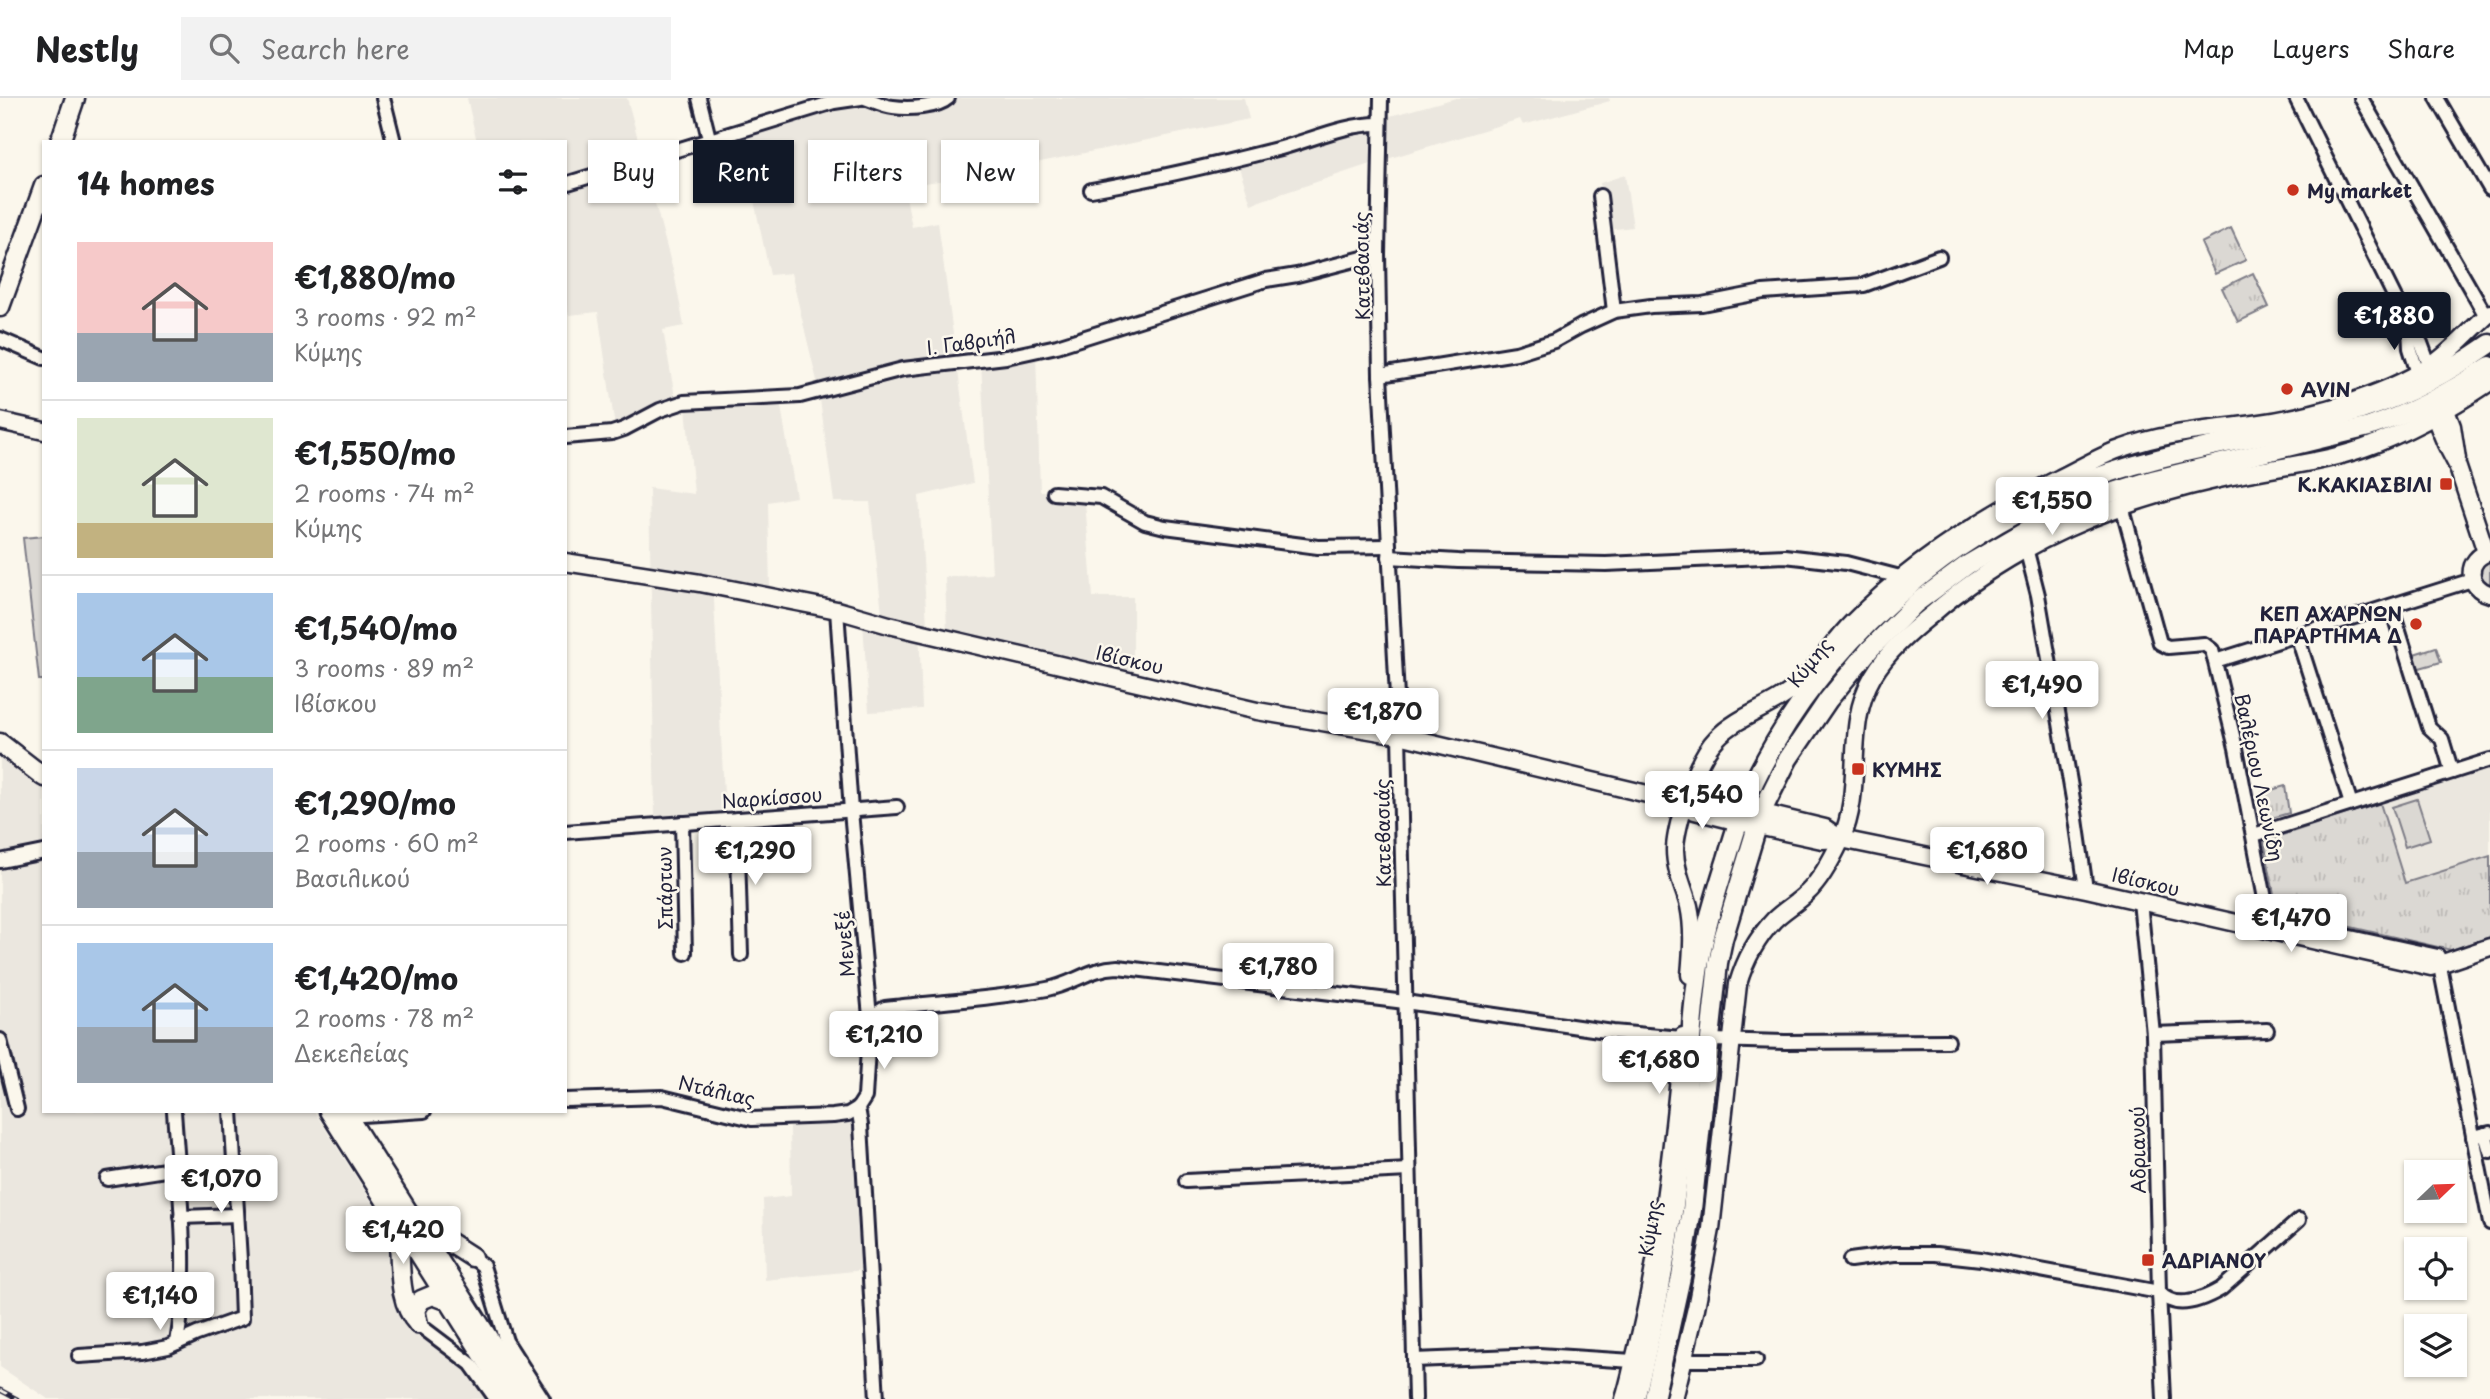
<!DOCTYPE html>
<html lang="en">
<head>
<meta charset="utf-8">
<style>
  body { margin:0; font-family:"Playpen Sans",sans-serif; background:#f2f2f2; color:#202124; height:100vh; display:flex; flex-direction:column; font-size:26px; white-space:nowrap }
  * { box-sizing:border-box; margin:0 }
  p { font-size:23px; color:#757577 }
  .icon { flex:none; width:38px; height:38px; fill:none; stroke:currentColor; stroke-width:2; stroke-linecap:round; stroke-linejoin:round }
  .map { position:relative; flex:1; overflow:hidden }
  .details { position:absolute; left:42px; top:42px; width:525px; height:973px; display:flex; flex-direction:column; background:#fff; border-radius:0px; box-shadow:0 2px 5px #0004 }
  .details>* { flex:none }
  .hud { position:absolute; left:588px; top:42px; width:665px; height:63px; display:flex; gap:14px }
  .needle { width:46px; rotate:67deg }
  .buttons { position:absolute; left:2404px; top:1062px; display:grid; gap:14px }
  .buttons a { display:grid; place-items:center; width:63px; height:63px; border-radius:0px; background:#fff; box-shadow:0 2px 5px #0004; font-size:35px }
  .price { position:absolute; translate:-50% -60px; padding:0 16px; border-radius:7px; background:#fff; color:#222; font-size:23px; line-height:46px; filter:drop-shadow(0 2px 4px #0008) }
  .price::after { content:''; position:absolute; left:50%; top:42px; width:21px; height:16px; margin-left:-10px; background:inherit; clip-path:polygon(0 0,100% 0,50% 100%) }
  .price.on { background:#111827; color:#fff }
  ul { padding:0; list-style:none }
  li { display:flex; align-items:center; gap:21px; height:175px; padding:0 35px }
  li+li { border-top:2px solid #e0e0e0 }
  li span { display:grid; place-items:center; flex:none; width:196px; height:140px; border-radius:0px; color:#555 }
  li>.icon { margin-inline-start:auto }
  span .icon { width:84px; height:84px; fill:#fffc; stroke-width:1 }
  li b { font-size:30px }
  h2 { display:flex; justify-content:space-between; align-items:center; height:84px; padding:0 35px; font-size:30px }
  .chip { padding:0 24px; border-radius:0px; background:#fff; box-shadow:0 2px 5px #0004; font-size:24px; line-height:63px }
  .chip.on { background:#111827; color:#fff }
  header { display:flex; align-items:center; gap:42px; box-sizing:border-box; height:98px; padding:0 35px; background:#fff; border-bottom:2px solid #e0e0e0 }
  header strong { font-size:33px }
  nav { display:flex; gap:38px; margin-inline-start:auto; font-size:24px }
  .search { width:490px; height:63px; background:#f2f2f2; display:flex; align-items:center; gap:18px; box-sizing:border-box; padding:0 24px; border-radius:0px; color:#757577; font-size:26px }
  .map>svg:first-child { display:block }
</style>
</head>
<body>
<header>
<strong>Nestly</strong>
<div class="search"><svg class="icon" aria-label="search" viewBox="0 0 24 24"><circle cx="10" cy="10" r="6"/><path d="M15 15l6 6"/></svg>Search here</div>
<nav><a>Map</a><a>Layers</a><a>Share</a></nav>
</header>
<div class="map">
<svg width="2490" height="1301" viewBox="0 0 2490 1301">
  <defs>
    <pattern id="grass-tufts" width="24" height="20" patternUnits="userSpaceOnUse" patternTransform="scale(1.75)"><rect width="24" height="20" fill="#dbd8d3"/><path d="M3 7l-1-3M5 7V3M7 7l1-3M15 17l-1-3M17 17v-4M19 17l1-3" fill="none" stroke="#bcb9b6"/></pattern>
  </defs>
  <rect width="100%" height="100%" fill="#fbf7ec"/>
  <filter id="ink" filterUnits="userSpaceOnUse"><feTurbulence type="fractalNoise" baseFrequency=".0143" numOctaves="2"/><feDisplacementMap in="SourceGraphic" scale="14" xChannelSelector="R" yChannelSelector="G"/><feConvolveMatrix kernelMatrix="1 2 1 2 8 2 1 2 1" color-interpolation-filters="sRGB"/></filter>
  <g filter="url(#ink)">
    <!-- built -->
    <g fill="#ebe7df">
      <polygon points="467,0 627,0 675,180 684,228 663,232 677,310 616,336 598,214 569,217 565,203 565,44 477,44"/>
      <polygon points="950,0 1244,0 1249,21 973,78 904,88 912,129 938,124 973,385 919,398 927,527 919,527 922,611 869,614 862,510 882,515 870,404 834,404 818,287 791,175 770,177 741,42 828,10 864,3 889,16 948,5"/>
      <polygon points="1456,0 1609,0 1610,3 1523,27 1520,21 1364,68 1251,106 1236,60"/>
      <polygon points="1625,77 1633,129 1607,132 1600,85"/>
      <polygon points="1036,254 1040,393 1084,393 1093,499 1133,499 1133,577 947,534 945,479 992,476 981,265"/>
      <polygon points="780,302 796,399 768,404 770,492 713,483 725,716 655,720 649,390 694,396 686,309"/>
      <polygon points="0,657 44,689 44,1013 314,1013 390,1133 400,1223 480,1277 495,1301 48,1301 0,1269"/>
      <polygon points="2490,670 2490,758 2405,785 2380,705"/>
      <polygon points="855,1025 864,1172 765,1182 763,1101 791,1098 790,1029"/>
    </g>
    <!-- grass -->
    <g fill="url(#grass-tufts)" stroke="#7e7d87" stroke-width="2">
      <polygon points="2231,130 2246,162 2215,176 2201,145"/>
      <polygon points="2253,175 2269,209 2238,224 2222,190"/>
      <polygon points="2274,341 2274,345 2079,399 1864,549 1859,545 1936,473 2050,404 2147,371"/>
      <polygon points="2490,461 2490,488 2481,483 2479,470"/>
      <polygon points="2436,549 2441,564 2416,571 2411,557"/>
      <polygon points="2285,688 2289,715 2265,722 2261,695"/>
      <polygon points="2380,705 2405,785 2490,758 2490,839 2451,852 2277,812 2264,743"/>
    </g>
    <!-- pitch -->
    <g fill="#dbd8d3" stroke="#7e7d87" stroke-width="2">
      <polygon points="44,438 44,582 39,582 23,440"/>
      <polygon points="2417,701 2430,741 2405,749 2392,709"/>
    </g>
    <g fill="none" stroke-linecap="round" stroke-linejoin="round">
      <!-- minor casing -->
      <g stroke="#22223b" stroke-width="18">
        <g id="minor">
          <polyline points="383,0 394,44"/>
          <polyline points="699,0 710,44"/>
          <path d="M865,0C874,3 883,8 893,9C908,11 937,10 948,0"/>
          <polyline points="1381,0 1378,156 1380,277 1399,637 1415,1301"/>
          <polyline points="2296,0 2409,228 2421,245 2432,275"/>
          <polyline points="2361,0 2486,218"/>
          <polyline points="2437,0 2490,91"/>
          <polyline points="565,86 834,4 861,0"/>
          <path d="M1091,92C1155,81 1218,66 1281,50C1314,41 1345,26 1380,26"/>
          <polyline points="1600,98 1614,213"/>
          <polyline points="2409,228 2410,250 2420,282"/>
          <polyline points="0,241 44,260"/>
          <polyline points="1380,277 1516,255 1554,243 1581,228 1614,213 1651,208 1702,206 1763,194 1864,187 1939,159"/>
          <polyline points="565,339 612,335 624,331 660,312 684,304 800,298 903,271 1006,259 1057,248 1266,182 1297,177 1378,156"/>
          <polyline points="1054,395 1101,399 1145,424 1165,429 1318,449 1389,448"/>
          <polyline points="2122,408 2160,545 2168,549 2204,546 2212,552 2236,650 2267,811 2270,818 2277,823 2438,858 2490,1125"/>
          <polyline points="2026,450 2038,497 2074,707 2086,791"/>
          <polyline points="1389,459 1458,463 1606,466 1785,458 1846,465 1900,479"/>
          <polyline points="2391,508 2429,629 2442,641 2452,674"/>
          <polyline points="837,512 851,713 870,919 865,999 858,1010 861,1027 877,1301"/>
          <polyline points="2297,537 2351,706"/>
          <polyline points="2215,563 2472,482"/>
          <polyline points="737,721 741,857"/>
          <polyline points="682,725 685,855"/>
          <polyline points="565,734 897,709"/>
          <polyline points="2254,737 2490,662"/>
          <polyline points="0,763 44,754"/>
          <polyline points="2140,803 2153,936 2159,1194 2164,1301"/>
          <path d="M870,919L885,910C938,904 994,901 1047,891C1074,886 1089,870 1118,869L1405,904L1613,934L1682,940"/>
          <polyline points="2153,936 2267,932"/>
          <polyline points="0,942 17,1011"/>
          <polyline points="1711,942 1785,944 1948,943"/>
          <polyline points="565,1002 662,999 752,1021 833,1018 848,1016 858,1010"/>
          <path d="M174,1013C179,1090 190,1169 177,1245"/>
          <polyline points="347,1018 424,1013"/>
          <polyline points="2485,1036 2490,1053"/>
          <polyline points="2473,1039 2490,1035"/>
          <polyline points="107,1081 178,1070"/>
          <polyline points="1186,1083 1409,1072"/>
          <polyline points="181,1119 237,1117"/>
          <polyline points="472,1159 483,1168 506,1243 543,1301"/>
          <path d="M1850,1162L1894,1156H1936L1981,1161L2159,1194C2175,1213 2202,1202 2221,1191L2299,1122"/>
          <polyline points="418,1226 471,1266 496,1301"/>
          <polyline points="79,1258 142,1254 168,1249 197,1236 242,1220 240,1162 231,1013"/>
          <polyline points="1414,1262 1539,1257 1633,1263"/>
          <polyline points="1684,1262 1756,1262"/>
        </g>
      </g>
      <!-- tertiary casing -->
      <g stroke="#22223b" stroke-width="21">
        <g id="tertiary">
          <polyline points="2442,302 2452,328 2457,361"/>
          <polyline points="2431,310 2446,346 2457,367 2486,454"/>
          <polyline points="0,323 44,333"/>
          <path d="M2490,454C2465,460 2466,490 2490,496"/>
          <polyline points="565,464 700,485 837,512 889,527 1257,613 1399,637 1685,705 1695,713 1739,724 1822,742 1841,741 2086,791 2431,869 2490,849"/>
          <polyline points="1685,705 1701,700 1825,730 1841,741"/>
          <path d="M1690,877C1692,854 1694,831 1689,808C1684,790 1675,772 1675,752C1675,738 1680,721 1684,707C1691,685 1701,656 1717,640C1740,616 1775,609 1799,586C1819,568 1833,544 1852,525C1911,464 1985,418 2060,380C2081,370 2101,357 2123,350C2166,334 2209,332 2254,326C2309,319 2381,299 2429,269C2452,254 2469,233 2490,215"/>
          <path d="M1624,1301C1629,1286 1632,1270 1636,1254C1662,1150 1673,1045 1683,938"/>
          <path d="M1674,1301L1696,1210L1711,1131L1738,886C1745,862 1757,840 1774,822C1784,812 1797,805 1807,795C1821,782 1833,759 1841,742C1865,689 1843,629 1873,578C1887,554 1910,534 1931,517C2015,444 2112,405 2219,381C2267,370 2318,366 2364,350C2409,334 2451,310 2490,284"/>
        </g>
      </g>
      <!-- secondary casing -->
      <g stroke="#22223b" stroke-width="23">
        <g id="secondary">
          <polyline points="60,44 75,0"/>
          <polyline points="0,209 44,88"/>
          <polyline points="0,645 44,679"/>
          <polyline points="329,1013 511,1301"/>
          <polyline points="344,1013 527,1301"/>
          <polyline points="416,1123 472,1159"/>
          <path d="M397,1125C403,1158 394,1200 418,1226"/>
          <polyline points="418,1226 415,1212 421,1202 433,1197 449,1203"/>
          <path d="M1635,1301C1657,1215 1673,1127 1683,1038C1690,978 1690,916 1701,856C1707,824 1717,792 1727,761C1735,734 1743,707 1755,682C1820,550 1939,443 2074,388C2166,350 2268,342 2362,312C2408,297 2450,274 2490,246"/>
          <path d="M1654,1301L1681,1179L1692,1112L1718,865L1723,841L1761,715L1788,661L1828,602L1870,551L1916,505L1967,467L2058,414L2082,404L2152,382L2369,329C2413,314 2452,293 2490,268"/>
        </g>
      </g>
      <!-- minor -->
      <use href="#minor" stroke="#fbf7ec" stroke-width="12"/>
      <!-- tertiary -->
      <use href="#tertiary" stroke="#fbf7ec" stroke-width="16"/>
      <!-- secondary -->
      <use href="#secondary" stroke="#fbf7ec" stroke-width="18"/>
      <!-- rail casing -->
      <g stroke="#22223b" stroke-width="5">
        <polyline id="rail" points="0,1292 17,1301"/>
      </g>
      <!-- rail -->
      <use href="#rail" stroke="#fbf7ec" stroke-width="2.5" stroke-dasharray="8" stroke-linecap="butt"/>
    </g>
  </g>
  <!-- markers -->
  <g fill="#c8321e" stroke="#fbf7ec" stroke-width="2.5">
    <circle cx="2293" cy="92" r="7"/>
    <circle cx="2287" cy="291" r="7"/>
    <rect x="2439" y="379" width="14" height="14" rx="3.5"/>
    <circle cx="2416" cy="526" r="7"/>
    <rect x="1851" y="664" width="14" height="14" rx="3.5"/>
    <rect x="2141" y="1155" width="14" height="14" rx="3.5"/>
  </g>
  <g text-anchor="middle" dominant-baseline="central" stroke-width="5" stroke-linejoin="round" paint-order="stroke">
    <!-- poi labels -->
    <g font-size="19" font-weight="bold" fill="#22223b" stroke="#fbf7ec" text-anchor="start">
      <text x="2307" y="92">My market</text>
      <text x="2301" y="291">AVIN</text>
      <text x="2432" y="386" text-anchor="end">Κ.ΚΑΚΙΑΣΒΙΛΙ</text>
      <text x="2402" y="515" text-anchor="end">ΚΕΠ ΑΧΑΡΝΩΝ<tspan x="2402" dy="22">ΠΑΡΑΡΤΗΜΑ Δ</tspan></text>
      <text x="1872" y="671">ΚΥΜΗΣ</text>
      <text x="2162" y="1162">ΑΔΡΙΑΝΟΥ</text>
    </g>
    <!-- street labels -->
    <g font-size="19" fill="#22223b" stroke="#fbf7ec">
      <text transform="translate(1361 168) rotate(-91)">Κατεβασιάς</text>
      <text transform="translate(971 243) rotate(-8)">Ι. Γαβριήλ</text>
      <text transform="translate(1130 561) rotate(13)">Ιβίσκου</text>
      <text transform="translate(1809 564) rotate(-51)">Κύμης</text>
      <text transform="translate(2260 679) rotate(78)">Βαλέριου Λεωνίδη</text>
      <text transform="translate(772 699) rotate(-4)">Ναρκίσσου</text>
      <text transform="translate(1382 735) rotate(-91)">Κατεβασιάς</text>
      <text transform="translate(2146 783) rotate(13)">Ιβίσκου</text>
      <text transform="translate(664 790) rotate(-91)">Σπάρτων</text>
      <text transform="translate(844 846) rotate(-95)">Μενεξέ</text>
      <text transform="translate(717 992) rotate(13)">Ντάλιας</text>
      <text transform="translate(2137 1052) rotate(-91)">Αδριανού</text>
      <text transform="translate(1649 1130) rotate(-81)">Κύμης</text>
    </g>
  </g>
</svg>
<div class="buttons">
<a><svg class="needle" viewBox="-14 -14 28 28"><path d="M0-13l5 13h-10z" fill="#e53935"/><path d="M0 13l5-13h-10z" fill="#757577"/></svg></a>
<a><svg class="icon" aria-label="locate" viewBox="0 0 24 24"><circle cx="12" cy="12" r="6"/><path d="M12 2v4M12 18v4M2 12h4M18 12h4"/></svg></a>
<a><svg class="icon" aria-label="layers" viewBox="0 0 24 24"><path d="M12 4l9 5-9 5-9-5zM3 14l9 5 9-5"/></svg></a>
</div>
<b class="price on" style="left:2394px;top:254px">€1,880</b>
<b class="price" style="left:2052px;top:439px">€1,550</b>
<b class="price" style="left:2042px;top:623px">€1,490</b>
<b class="price" style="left:1383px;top:650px">€1,870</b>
<b class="price" style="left:1702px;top:733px">€1,540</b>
<b class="price" style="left:755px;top:789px">€1,290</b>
<b class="price" style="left:1987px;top:789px">€1,680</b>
<b class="price" style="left:2291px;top:856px">€1,470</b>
<b class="price" style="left:1278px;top:905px">€1,780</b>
<b class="price" style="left:884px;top:973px">€1,210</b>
<b class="price" style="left:1659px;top:998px">€1,680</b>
<b class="price" style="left:221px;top:1117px">€1,070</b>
<b class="price" style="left:403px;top:1168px">€1,420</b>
<b class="price" style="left:160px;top:1234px">€1,140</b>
<div class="hud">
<a class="chip">Buy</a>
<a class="chip on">Rent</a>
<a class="chip">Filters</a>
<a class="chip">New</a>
</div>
<section class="details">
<h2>14 homes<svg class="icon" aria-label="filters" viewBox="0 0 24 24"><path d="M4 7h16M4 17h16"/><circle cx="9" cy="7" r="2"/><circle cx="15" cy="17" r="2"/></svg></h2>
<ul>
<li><span style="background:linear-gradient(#f6c9c9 65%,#9aa5b1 0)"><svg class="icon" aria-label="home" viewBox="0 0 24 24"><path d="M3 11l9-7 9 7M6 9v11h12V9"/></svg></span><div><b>€1,880/mo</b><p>3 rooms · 92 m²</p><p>Κύμης</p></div></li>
<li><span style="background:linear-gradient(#dfe7d0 75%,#c2b280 0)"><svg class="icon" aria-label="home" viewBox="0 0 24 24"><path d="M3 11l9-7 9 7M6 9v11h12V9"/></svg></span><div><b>€1,550/mo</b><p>2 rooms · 74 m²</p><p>Κύμης</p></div></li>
<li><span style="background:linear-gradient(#a9c7e8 60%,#7fa58c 0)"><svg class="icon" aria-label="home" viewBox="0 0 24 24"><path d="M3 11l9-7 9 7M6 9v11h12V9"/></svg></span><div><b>€1,540/mo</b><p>3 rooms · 89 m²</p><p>Ιβίσκου</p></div></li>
<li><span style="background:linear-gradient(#c9d6e8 60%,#9aa5b1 0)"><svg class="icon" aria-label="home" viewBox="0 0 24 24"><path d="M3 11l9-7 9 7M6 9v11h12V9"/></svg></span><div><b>€1,290/mo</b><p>2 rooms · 60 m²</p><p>Βασιλικού</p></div></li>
<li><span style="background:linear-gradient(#a9c7e8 60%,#9aa5b1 0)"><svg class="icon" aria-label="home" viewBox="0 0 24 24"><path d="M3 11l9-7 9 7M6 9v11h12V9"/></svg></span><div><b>€1,420/mo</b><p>2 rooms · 78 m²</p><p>Δεκελείας</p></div></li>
</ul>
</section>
</div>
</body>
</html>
